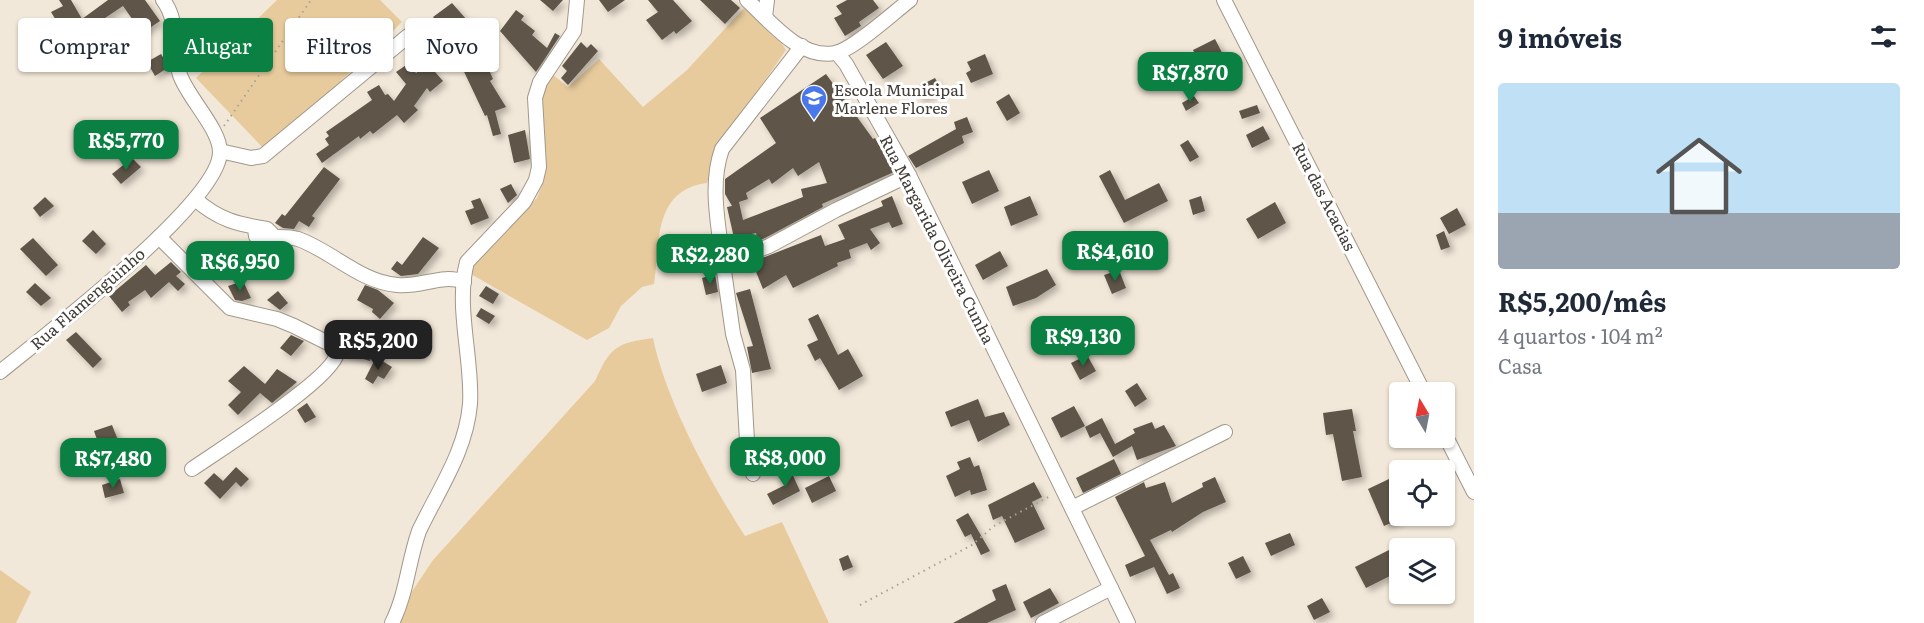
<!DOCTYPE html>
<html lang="pt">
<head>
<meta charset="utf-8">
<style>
  body { margin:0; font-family:Literata,serif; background:#f2f2f3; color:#1f2937; height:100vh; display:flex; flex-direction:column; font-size:22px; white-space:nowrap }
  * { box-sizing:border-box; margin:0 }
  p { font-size:20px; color:#747a83 }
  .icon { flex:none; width:33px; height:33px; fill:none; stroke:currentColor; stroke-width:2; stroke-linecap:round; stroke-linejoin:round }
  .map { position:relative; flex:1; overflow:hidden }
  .side { display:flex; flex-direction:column; background:#fff; width:450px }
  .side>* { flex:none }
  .banner { position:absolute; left:18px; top:18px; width:570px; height:54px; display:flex; gap:12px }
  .needle { width:39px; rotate:350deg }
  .controls { position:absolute; left:1389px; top:382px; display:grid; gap:12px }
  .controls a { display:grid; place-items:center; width:66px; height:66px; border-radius:6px; background:#fff; box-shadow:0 2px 4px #0004; font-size:30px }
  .price { position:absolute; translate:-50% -51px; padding:0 14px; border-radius:12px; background:#0b8043; color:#fff; font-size:20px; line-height:39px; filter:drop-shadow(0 2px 3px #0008) }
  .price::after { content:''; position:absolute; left:50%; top:36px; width:18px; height:14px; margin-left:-9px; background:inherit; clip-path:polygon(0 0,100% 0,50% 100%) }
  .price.selected { background:#222; color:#fff }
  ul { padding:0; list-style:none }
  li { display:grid; align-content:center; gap:12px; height:318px; padding:0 24px }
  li+li { border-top:2px solid #e0e1e3 }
  li span { display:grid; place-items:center; height:186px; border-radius:6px; color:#555 }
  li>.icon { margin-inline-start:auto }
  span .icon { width:108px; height:108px; fill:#fffc; stroke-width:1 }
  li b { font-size:26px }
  h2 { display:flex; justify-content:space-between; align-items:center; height:72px; padding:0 24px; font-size:26px }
  .chip { padding:0 21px; border-radius:6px; background:#fff; box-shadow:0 2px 4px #0004; font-size:21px; line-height:54px }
  .chip.selected { background:#0b8043; color:#fff }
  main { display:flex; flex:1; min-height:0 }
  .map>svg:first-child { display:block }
</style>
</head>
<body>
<main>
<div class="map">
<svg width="1474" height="623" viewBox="0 0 1474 623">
  <defs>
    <filter id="shadow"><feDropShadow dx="4" dy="4" stdDeviation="3" flood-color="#0004"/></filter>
  </defs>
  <rect width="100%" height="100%" fill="#f2e8d9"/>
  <!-- green -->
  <g fill="#e8cb9d">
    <polygon points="277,0 380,0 402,22 267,152 196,78"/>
    <path d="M744,8L777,36L786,50L715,153L707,183C653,190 660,243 654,284L642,287L621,306L609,328L587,340L469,273L482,254L537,198L544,180L542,96L552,74L568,87L599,59L643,107L687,70Z"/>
    <path d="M653,338C666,401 710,482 745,536L782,522L829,623H391L433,560L595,381C610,348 615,343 653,338Z"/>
    <polygon points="0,570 31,592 16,623 0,623"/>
  </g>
  <!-- building -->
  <g fill="#5e5649" fill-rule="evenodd" filter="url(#shadow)">
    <polygon points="59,0 71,0 82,19 108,0 145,0 160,21 142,33 123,6 69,42 51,12 63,6"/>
    <polygon points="540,0 563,0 553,11"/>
    <polygon points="599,0 625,0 608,12"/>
    <polygon points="648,0 673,0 692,21 676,34 674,31 662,40 646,20 658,12"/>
    <polygon points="700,0 731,0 740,8 725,24"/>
    <polygon points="847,0 873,0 879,8 859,22 861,26 845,36 834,18 842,14 836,6"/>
    <polygon points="452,3 467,20 477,38 466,44 477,59 483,56 493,79 490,81 506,107 495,111 501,134 493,136 487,115 485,116 458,59 453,62 444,50 454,43 433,17"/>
    <polygon points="516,10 524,16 521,20 535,31 532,35 547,48 555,33 560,36 536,72 500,31"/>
    <polygon points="1215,39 1234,76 1226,81 1218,65 1202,68 1193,50"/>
    <polygon points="206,42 216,52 204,62 195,51"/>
    <polygon points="581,42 587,48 591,44 598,51 568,85 561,78 567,71 562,66"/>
    <polygon points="886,42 903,66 883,79 866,55"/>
    <polygon points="161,54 169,67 155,76 147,62"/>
    <polygon points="985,54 993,74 971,83 966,73 971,70 967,62"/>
    <polygon points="409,63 416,73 428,64 443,81 430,92 427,88 414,106 418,110 404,123 397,115 373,134 370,131 360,139 359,136 322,163 316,154 329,145 325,139 329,136 326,132 372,100 367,92 379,85 385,95 388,94 394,101 406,84 396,72"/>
    <path d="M826,74L873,139L875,138L894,172L822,204L823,207L765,238L758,241L756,233L734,238L727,207L732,206L725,194V179L776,143L760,118ZM819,162L827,183L801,189L803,197L743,220L739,202L748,199L746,193L769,179L772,184L793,168L798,176Z"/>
    <polygon points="935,78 941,89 921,99 915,88"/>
    <polygon points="1009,94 1020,113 1007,121 996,102"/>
    <polygon points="1194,96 1199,103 1186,111 1182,103"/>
    <polygon points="1257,105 1260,113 1242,119 1239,111"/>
    <polygon points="967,117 973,132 962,136 964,143 916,168 908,156 956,129 954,122"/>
    <polygon points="1263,126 1270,139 1252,148 1246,135"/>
    <polygon points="525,130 530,159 514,163 508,135"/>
    <polygon points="1188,140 1199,157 1190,162 1180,145"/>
    <polygon points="132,158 141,167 121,184 112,174"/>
    <polygon points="324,167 340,179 312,216 315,218 309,227 299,221 294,229 283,228 275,223 282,214 285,216"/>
    <polygon points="989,170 999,191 972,204 962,182"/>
    <polygon points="1110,170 1125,200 1159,183 1168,201 1124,223 1099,176"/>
    <polygon points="511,184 517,195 508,203 500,189"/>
    <polygon points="892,196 903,224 892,228 889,222 870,229 880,243 871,250 867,243 849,250 851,258 837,263 838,266 793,288 786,275 763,289 752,262 821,235 825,246 845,239 838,225 883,206 881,201"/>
    <polygon points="1030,196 1038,215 1011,226 1004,207"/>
    <polygon points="1201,196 1205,211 1193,215 1189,200"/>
    <polygon points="45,197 54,206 40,217 33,208"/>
    <polygon points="480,198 489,218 471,225 465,211 474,208 471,201"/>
    <polygon points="1275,202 1286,223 1258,239 1246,219"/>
    <polygon points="1457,208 1466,225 1449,234 1440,218"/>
    <polygon points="93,230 106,244 96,254 82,241"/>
    <polygon points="1444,231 1450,247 1441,250 1436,235"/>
    <polygon points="423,237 439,248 418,274 401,276 391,269 397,261 402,265"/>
    <polygon points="33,238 58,265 46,276 20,249"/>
    <polygon points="232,246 252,261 244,271 224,255"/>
    <polygon points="276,246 285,252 279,261 271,255 266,264 255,259 263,248"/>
    <polygon points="1000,251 1008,266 983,280 975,265"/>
    <polygon points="171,262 181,272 176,276 185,284 178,291 169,282 151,298 145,290 128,302 130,305 122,312 109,296 146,265 155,275"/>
    <polygon points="1047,269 1056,285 1036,298 1013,306 1006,287"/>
    <polygon points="1119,270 1126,288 1112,294 1104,275"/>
    <polygon points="715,274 718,292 706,295 702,278"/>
    <polygon points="243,281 251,298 242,301 235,300 228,286"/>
    <polygon points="35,283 51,298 41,306 26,292"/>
    <polygon points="365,285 378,290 394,303 380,319 372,312 373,309 357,300"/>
    <polygon points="486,286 499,294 493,304 479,296"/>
    <polygon points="750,289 771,369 752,373 747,347 753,346 736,293"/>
    <polygon points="278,291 288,303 280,310 267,300"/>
    <polygon points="481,308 495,316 489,324 476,316"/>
    <polygon points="818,314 838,355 848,349 863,376 839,390 820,358 815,361 807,345 818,340 808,319"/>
    <polygon points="350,331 378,338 370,361 346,354 341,343 343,335 349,336"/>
    <polygon points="76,332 102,359 93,368 66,340"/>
    <polygon points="291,335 304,341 291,356 280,348"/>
    <polygon points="1087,355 1096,371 1080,380 1071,363"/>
    <polygon points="376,357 392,367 384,379 378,376 373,384 365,379"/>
    <polygon points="721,365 727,383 702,392 696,374"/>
    <polygon points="244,366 265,384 277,369 297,382 272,403 260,393 238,415 228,405 241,392 228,381"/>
    <polygon points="1137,383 1147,399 1135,407 1125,391"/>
    <polygon points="978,399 985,417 1004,412 1010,425 978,442 969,420 951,427 945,412"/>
    <polygon points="307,403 316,417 305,423 297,410"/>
    <polygon points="1074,406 1085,426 1061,438 1051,418"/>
    <polygon points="1352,409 1356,431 1353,431 1362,477 1342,481 1333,434 1326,435 1323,413"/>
    <polygon points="1102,418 1115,444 1135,433 1133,429 1152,422 1155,429 1164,425 1176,446 1137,460 1132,446 1113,457 1100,433 1090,438 1085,427"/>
    <polygon points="112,425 120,445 101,451 94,431"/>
    <polygon points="970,457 974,467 979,465 987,490 971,495 970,490 955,497 946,476 960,469 957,462"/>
    <polygon points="1114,459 1121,474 1083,493 1076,478"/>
    <polygon points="236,467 249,479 241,487 236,482 220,499 204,483 214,473 223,481"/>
    <polygon points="790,469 800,491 773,505 767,494 785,485 779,473"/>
    <polygon points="829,476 836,491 812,503 805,488"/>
    <polygon points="1215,477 1226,502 1203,512 1172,532 1171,530 1150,540 1169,575 1173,573 1180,588 1167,594 1154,567 1130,577 1125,565 1145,556 1115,497 1144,482 1146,488 1165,482 1172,503 1203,487 1202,483"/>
    <polygon points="120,479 124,493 105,498 102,485"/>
    <polygon points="1389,479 1400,502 1400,519 1384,526 1368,489"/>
    <polygon points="1034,482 1042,497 1032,502 1045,529 1015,543 1002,516 993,520 988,505"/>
    <polygon points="968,513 990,551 981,555 971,534 965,537 956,520"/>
    <polygon points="1290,533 1295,545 1271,556 1265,543"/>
    <polygon points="1395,547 1400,556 1400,571 1366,588 1355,567"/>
    <polygon points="848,555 853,567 843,571 839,559"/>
    <polygon points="1243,556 1251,572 1236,579 1228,563"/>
    <polygon points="1006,584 1016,610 987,623 953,623 996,600 992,590"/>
    <polygon points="1050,588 1059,603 1031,618 1023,602"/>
    <polygon points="1322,598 1330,612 1314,620 1307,606"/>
  </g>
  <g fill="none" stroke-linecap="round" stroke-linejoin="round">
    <!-- minor casing -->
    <g stroke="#a1988a" stroke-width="16">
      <g id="minor">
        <path d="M747,0C770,21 800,60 835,53C853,50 894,12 910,0"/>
        <polyline points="1224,0 1424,393"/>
        <polyline points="765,17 767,0"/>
        <path d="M802,46L722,149C709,186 719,226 723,264L769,246L836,210L909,175"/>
        <polyline points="837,53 846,64 909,175 1128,623"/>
        <polyline points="220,151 251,158 263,156 408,36"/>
        <path d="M195,199C219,220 237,224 267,229L272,234L267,240L256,236L255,229"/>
        <path d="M159,237L230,308L277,319L294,326L332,345L337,353C334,378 218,451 192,469"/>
        <path d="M270,237C278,237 289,236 298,239C332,251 360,282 397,285C421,288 442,273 464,282"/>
        <polyline points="723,264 733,334 743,370 747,441 753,474"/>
        <path d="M0,372C43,337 220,202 220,152C220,129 188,98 180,75C172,51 180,22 163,0"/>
        <polyline points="1444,433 1474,492"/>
        <polyline points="1072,508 1225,432"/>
        <path d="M392,623C407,593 408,562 419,531C439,489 466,451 470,404C473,361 455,306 467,262L524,202L536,180L539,167L535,98L540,82L574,31L577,0"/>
        <polyline points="1043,623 1111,588"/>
      </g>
    </g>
    <!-- path -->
    <g stroke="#aaa297" stroke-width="2" stroke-dasharray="1.5 4.5" stroke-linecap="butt">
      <polyline points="224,126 311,0"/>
      <polyline points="860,605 972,545 994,526 1052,495"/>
    </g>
    <!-- minor -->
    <use href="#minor" stroke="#fff" stroke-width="14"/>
  </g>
  <!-- icons -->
  <defs>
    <g id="school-pin" transform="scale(1.35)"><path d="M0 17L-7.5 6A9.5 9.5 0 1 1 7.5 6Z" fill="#4a77ea" stroke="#fff"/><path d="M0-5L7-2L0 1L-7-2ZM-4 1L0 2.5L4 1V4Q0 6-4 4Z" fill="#fff"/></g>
  </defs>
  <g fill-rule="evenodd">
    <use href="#school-pin" x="814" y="98"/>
  </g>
  <g text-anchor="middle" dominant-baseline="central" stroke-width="6" stroke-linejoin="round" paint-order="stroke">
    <!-- poi labels -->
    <g font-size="16" fill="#403c36" stroke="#fff" text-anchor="start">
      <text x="834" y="89">Escola Municipal<tspan x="834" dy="18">Marlene Flores</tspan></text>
    </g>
    <!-- street labels -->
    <g font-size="16" fill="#403c36" stroke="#fff">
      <text transform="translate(1325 196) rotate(63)">Rua das Acacias</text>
      <text transform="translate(938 239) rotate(63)">Rua Margarida Oliveira Cunha</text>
      <text transform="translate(87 298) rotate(-41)">Rua Flamenguinho</text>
    </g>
  </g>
</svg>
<div class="controls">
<a><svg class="needle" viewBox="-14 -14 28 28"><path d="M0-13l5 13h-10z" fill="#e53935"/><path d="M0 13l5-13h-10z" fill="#747a83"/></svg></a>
<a><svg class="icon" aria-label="locate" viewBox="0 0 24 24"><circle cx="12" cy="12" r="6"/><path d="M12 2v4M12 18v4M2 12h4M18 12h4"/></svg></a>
<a><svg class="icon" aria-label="layers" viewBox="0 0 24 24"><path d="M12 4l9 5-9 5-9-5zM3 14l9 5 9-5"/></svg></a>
</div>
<b class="price" style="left:1190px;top:103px">R$7,870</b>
<b class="price" style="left:126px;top:171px">R$5,770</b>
<b class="price" style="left:1115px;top:282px">R$4,610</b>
<b class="price" style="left:710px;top:285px">R$2,280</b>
<b class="price" style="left:240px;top:292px">R$6,950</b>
<b class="price" style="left:1083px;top:367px">R$9,130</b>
<b class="price selected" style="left:378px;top:371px">R$5,200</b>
<b class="price" style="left:785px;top:488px">R$8,000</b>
<b class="price" style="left:113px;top:489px">R$7,480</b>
<div class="banner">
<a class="chip">Comprar</a>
<a class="chip selected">Alugar</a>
<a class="chip">Filtros</a>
<a class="chip">Novo</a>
</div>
</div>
<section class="side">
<h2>9 imóveis<svg class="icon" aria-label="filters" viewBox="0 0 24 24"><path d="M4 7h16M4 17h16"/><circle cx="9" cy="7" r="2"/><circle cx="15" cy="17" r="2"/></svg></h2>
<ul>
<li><span style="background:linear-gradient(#bfe0f5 70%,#9aa5b1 0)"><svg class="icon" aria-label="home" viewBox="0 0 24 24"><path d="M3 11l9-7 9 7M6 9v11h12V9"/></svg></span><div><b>R$5,200/mês</b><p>4 quartos · 104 m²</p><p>Casa</p></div></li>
</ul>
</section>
</main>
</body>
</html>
